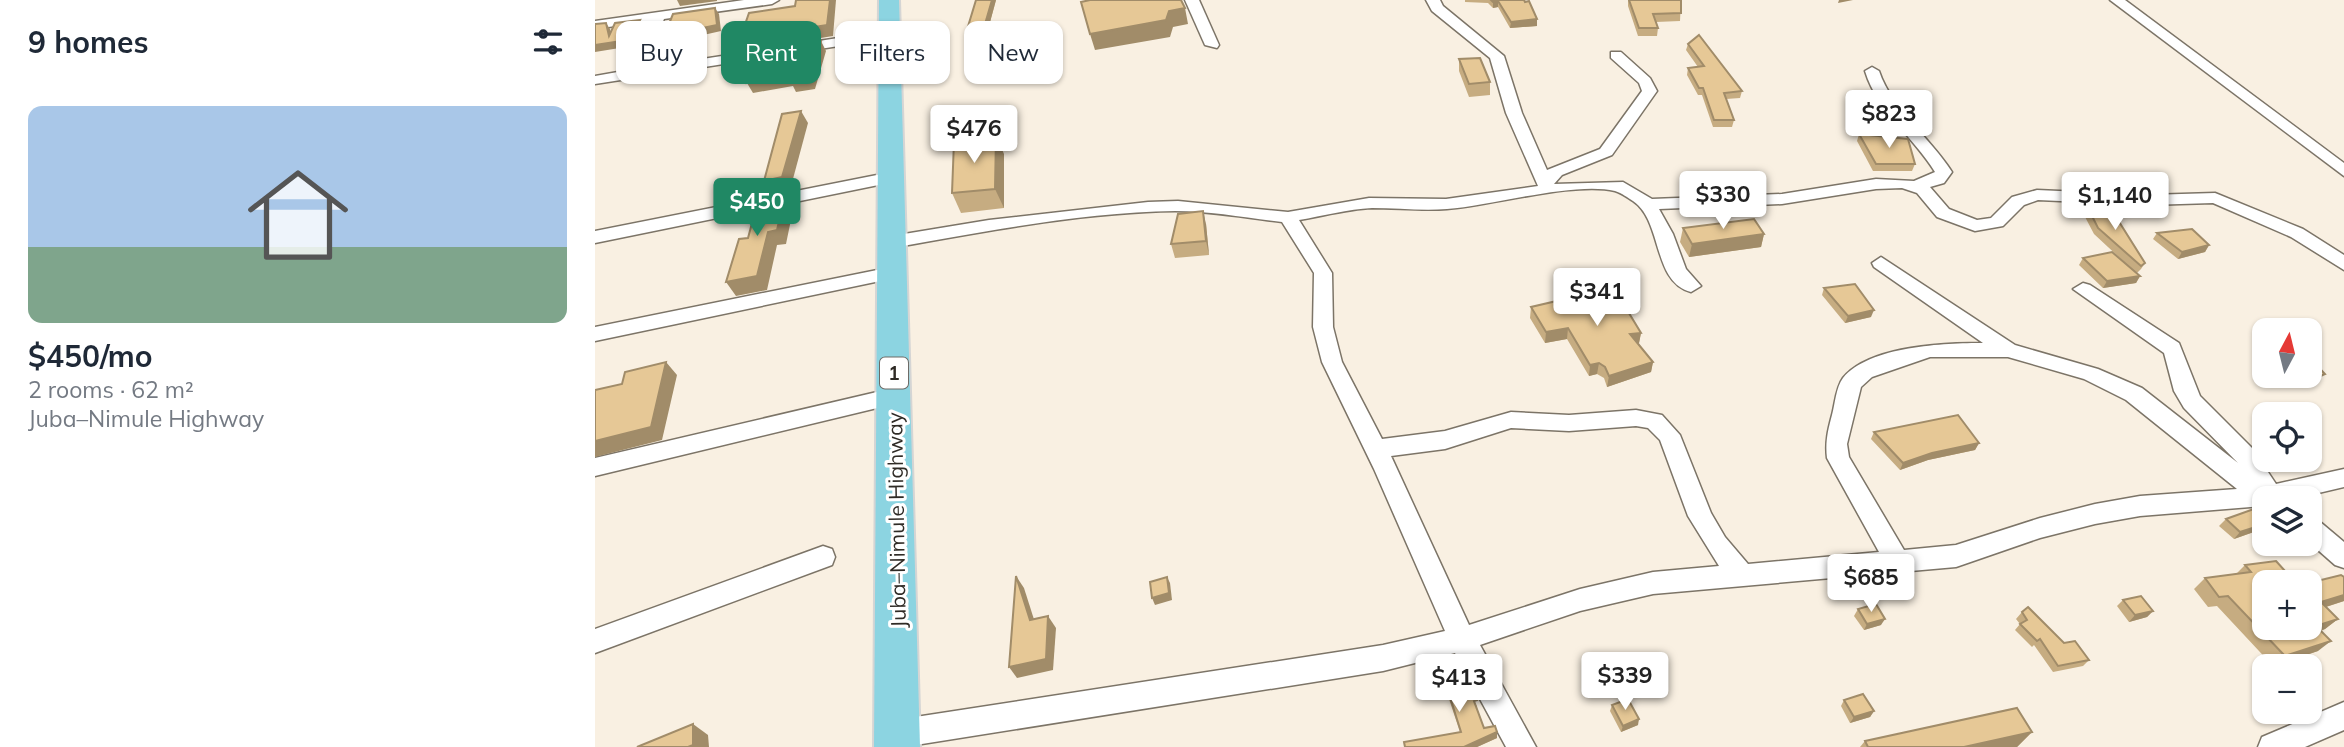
<!DOCTYPE html>
<html lang="en">
<head>
<meta charset="utf-8">
<style>
  body { margin:0; font-family:Mulish,sans-serif; background:#f2f2f3; color:#1f2937; height:100vh; display:flex; flex-direction:column; font-size:26px; white-space:nowrap }
  * { box-sizing:border-box; margin:0 }
  p { font-size:23px; color:#747a83 }
  .icon { flex:none; width:38px; height:38px; fill:none; stroke:currentColor; stroke-width:2; stroke-linecap:round; stroke-linejoin:round }
  .map { position:relative; flex:1; overflow:hidden }
  .sheet { display:flex; flex-direction:column; background:#fff; width:595px }
  .sheet>* { flex:none }
  .top-card { position:absolute; left:21px; top:21px; width:665px; height:63px; display:flex; gap:14px }
  .needle { width:46px; rotate:7deg }
  .buttons { position:absolute; left:1657px; top:318px; display:grid; gap:14px }
  .buttons a { display:grid; place-items:center; width:70px; height:70px; border-radius:14px; background:#fff; box-shadow:0 2px 5px #0004; font-size:35px }
  .price { position:absolute; translate:-50% -60px; padding:0 16px; border-radius:7px; background:#fff; color:#222; font-size:23px; line-height:46px; filter:drop-shadow(0 2px 4px #0008) }
  .price::after { content:''; position:absolute; left:50%; top:42px; width:21px; height:16px; margin-left:-10px; background:inherit; clip-path:polygon(0 0,100% 0,50% 100%) }
  .price.current { background:#208864; color:#fff }
  ul { padding:0; list-style:none }
  li { display:grid; align-content:center; gap:14px; height:371px; padding:0 28px }
  li+li { border-top:2px solid #e0e1e3 }
  li span { display:grid; place-items:center; height:217px; border-radius:14px; color:#555 }
  li>.icon { margin-inline-start:auto }
  span .icon { width:126px; height:126px; fill:#fffc; stroke-width:1 }
  li b { font-size:30px }
  h2 { display:flex; justify-content:space-between; align-items:center; height:84px; padding:0 28px; font-size:30px }
  .tag { padding:0 24px; border-radius:14px; background:#fff; box-shadow:0 2px 5px #0004; font-size:24px; line-height:63px }
  .tag.current { background:#208864; color:#fff }
  main { display:flex; flex:1; min-height:0 }
  .map>svg:first-child { display:block }
</style>
</head>
<body>
<main>
<section class="sheet">
<h2>9 homes<svg class="icon" aria-label="filters" viewBox="0 0 24 24"><path d="M4 7h16M4 17h16"/><circle cx="9" cy="7" r="2"/><circle cx="15" cy="17" r="2"/></svg></h2>
<ul>
<li><span style="background:linear-gradient(#a9c7e8 65%,#7fa58c 0)"><svg class="icon" aria-label="home" viewBox="0 0 24 24"><path d="M3 11l9-7 9 7M6 9v11h12V9"/></svg></span><div><b>$450/mo</b><p>2 rooms · 62 m²</p><p>Juba–Nimule Highway</p></div></li>
</ul>
</section>
<div class="map">
<svg width="1749" height="747" viewBox="0 0 1749 747">
  <rect width="100%" height="100%" fill="#f9f0e2"/>
  <g fill="none" stroke-linecap="round" stroke-linejoin="round">
    <!-- street casing -->
    <g stroke="#7c7467" stroke-width="3">
      <g id="street">
        <polygon points="149,0 184,0 177,4 69,19 49,68 295,30 302,34 295,38 0,84 0,76 34,70 54,21 0,29 0,21"/>
        <polygon points="590,0 604,0 624,45 622,48 610,45"/>
        <path d="M831,0H845L848,6L909,56L927,113L952,170L1005,149L1047,91L1044,83L1016,58V52H1026L1055,78L1062,91L1017,155L967,175L959,184L1028,182L1057,199L1187,194L1281,179L1319,181L1340,172C1318,136 1282,111 1270,71L1277,67L1284,71C1297,110 1335,137 1357,172L1349,183L1335,187L1354,209L1382,220L1396,218L1417,197L1442,190L1553,195L1620,193L1708,229L1749,255V270L1696,237L1618,203L1553,205L1443,200L1429,205L1408,226L1380,231L1342,217L1322,193L1307,188L1281,189L1187,204L1064,209L1078,234L1091,269L1106,286L1096,292C1057,282 1068,221 1038,201C1033,198 1027,193 1020,191C980,181 896,206 852,209C827,211 802,208 777,208C753,209 728,216 704,220L737,273L738,327L747,362L787,439L850,431L916,412L974,415L1041,410L1067,415L1085,435L1116,513L1130,537L1153,564L1284,552L1232,458C1230,442 1233,430 1237,415C1240,404 1241,387 1248,378C1274,346 1350,343 1388,343L1279,267L1277,263L1286,257L1420,345L1503,369L1547,388L1643,463L1589,408L1579,391L1569,353L1478,289L1488,283L1495,285L1584,343L1605,396L1657,448L1681,484L1749,469V487L1698,499H1670L1668,506L1545,516L1500,524L1445,538L1361,567L1058,594L985,611L885,645L941,747H911L860,653L788,671L308,747L291,744L287,734L291,724L301,720L788,645L850,631L779,469L727,362L718,327L719,273L687,222C652,218 615,211 580,211C490,212 386,232 297,248L288,242L297,236L394,220L553,202L583,201L693,212L774,198L851,199L943,186L911,113L895,58L837,11ZM1335,357H1413L1489,379L1531,400L1642,489L1545,496L1500,504L1445,518L1361,545L1309,550L1254,457L1252,444L1266,387L1277,377ZM1041,426L1053,428L1065,440L1093,516L1124,566L1058,572L985,589L874,625L796,456L850,449L916,428L974,431Z"/>
        <polygon points="1515,0 1530,0 1749,163 1749,176"/>
        <polygon points="297,172 305,177 303,181 0,243 0,231"/>
        <polygon points="297,267 306,273 304,277 0,341 0,327"/>
        <polygon points="299,388 307,390 310,396 307,402 0,476 0,458"/>
        <polygon points="1715,518 1724,521 1749,542 1749,568 1740,565 1715,543"/>
        <polygon points="228,546 237,549 240,557 237,565 0,653 0,629"/>
        <polygon points="1749,702 1749,730 1710,747 1663,747 1667,737"/>
      </g>
    </g>
    <!-- primary casing -->
    <g stroke="#d5d5d4" stroke-width="4">
      <polygon id="primary" points="284,0 304,0 325,747 279,747"/>
    </g>
    <!-- street -->
    <use href="#street" fill="#fff" fill-rule="evenodd"/>
    <!-- primary -->
    <use href="#primary" fill="#8cd4e1" fill-rule="evenodd"/>
  </g>
  <!-- wall -->
  <g fill="#c6ac81">
    <polygon points="381,0 401,0 391,37 373,39 371,33"/>
    <polygon points="870,0 929,0 942,19 942,26 915,28 903,7 898,8 893,3 870,2"/>
    <polygon points="1033,0 1086,0 1085,21 1061,22 1063,28 1062,36 1043,36 1033,6"/>
    <polygon points="1093,44 1147,91 1145,98 1131,99 1139,120 1137,127 1118,127 1107,95 1103,95 1092,75 1093,68 1103,67 1091,50"/>
    <polygon points="864,59 895,82 895,95 874,97 864,71"/>
    <polygon points="1264,134 1320,164 1317,171 1278,171 1262,141"/>
    <polygon points="409,154 409,208 366,213 357,193"/>
    <polygon points="1493,208 1550,263 1546,269 1542,273 1545,276 1541,283 1508,288 1484,265 1488,258 1541,273 1499,234 1489,215"/>
    <polygon points="611,224 614,255 580,258 576,244"/>
    <polygon points="1088,228 1169,234 1166,247 1094,257 1085,242"/>
    <polygon points="1562,233 1614,245 1610,252 1583,259 1558,239"/>
    <polygon points="1229,288 1276,317 1250,323 1227,295"/>
    <polygon points="997,292 1046,333 1044,343 1043,344 1058,362 1056,372 1012,387 1009,378 1002,374 994,376 972,339 950,343 935,318 936,307 968,299 968,295"/>
    <polygon points="1693,376 1715,376 1723,380 1707,387"/>
    <polygon points="1279,432 1384,443 1380,450 1333,460 1305,470 1276,439"/>
    <polygon points="1670,505 1670,528 1639,539 1624,526 1631,519"/>
    <polygon points="1681,561 1670,628 1749,577 1749,601 1731,607 1743,619 1730,629 1726,631 1723,651 1678,666 1622,606 1613,607 1599,589 1610,578 1641,574 1650,565"/>
    <polygon points="1528,600 1558,611 1552,617 1534,622 1522,606"/>
    <polygon points="1263,609 1286,625 1269,630 1259,616"/>
    <polygon points="1427,612 1469,643 1494,660 1488,666 1458,672 1439,645 1437,647 1420,630 1425,624 1421,619"/>
    <polygon points="846,669 882,706 881,707 889,728 902,738 882,747 810,747 865,732 846,675"/>
    <polygon points="1249,700 1279,711 1275,717 1255,723 1246,706"/>
    <polygon points="1017,705 1043,725 1026,732 1015,711"/>
    <polygon points="1437,732 1422,747 1265,747 1270,741"/>
  </g>
  <!-- shaded-wall -->
  <g fill="#a18c69">
    <polygon points="82,0 122,0 122,1 85,6"/>
    <polygon points="235,0 241,0 238,36 151,50 145,39"/>
    <polygon points="397,0 401,0 391,37 388,31"/>
    <polygon points="1244,0 1258,0 1243,3"/>
    <polygon points="903,1 903,7 898,8 898,2"/>
    <polygon points="120,8 124,14 126,31 73,43 69,36"/>
    <polygon points="590,8 593,24 578,27 575,37 500,50 495,34 574,11"/>
    <polygon points="942,19 942,26 915,28 916,22"/>
    <polygon points="45,20 49,26 37,46 0,52 0,45 14,36 11,23 15,29 18,42"/>
    <polygon points="226,41 231,51 220,89 201,92 198,86 158,93 152,83"/>
    <polygon points="206,111 213,123 195,190 177,193 169,181"/>
    <polygon points="401,135 409,154 409,208 400,189"/>
    <polygon points="191,192 199,205 191,244 182,245 172,290 141,296 131,282 173,232"/>
    <polygon points="608,211 611,224 614,255 611,241"/>
    <polygon points="1169,234 1166,247 1094,257 1097,244"/>
    <polygon points="1614,245 1610,252 1583,259 1587,252"/>
    <polygon points="1545,276 1541,283 1508,288 1512,281"/>
    <polygon points="1279,310 1276,317 1250,323 1253,316"/>
    <polygon points="973,328 972,339 950,343 951,332"/>
    <polygon points="1046,333 1044,343 1034,345 1035,334"/>
    <polygon points="71,362 82,375 67,440 0,457 0,441"/>
    <polygon points="1058,362 1056,372 1012,387 1014,376"/>
    <polygon points="1004,363 1002,374 994,376 995,365"/>
    <polygon points="1730,374 1723,380 1707,387 1714,380"/>
    <polygon points="1384,443 1380,450 1333,460 1305,470 1308,463 1337,453"/>
    <polygon points="1670,524 1670,528 1639,539 1645,532"/>
    <polygon points="421,576 429,588 443,632 435,620"/>
    <polygon points="572,577 575,583 577,600 560,605 557,598"/>
    <polygon points="1749,595 1749,601 1715,612 1726,602"/>
    <polygon points="1558,611 1552,617 1534,622 1540,615"/>
    <polygon points="453,616 461,628 458,670 422,678 414,667"/>
    <polygon points="1290,619 1286,625 1269,630 1272,624"/>
    <polygon points="1743,619 1730,629 1708,636 1721,626"/>
    <polygon points="1736,641 1723,651 1678,666 1690,656"/>
    <polygon points="1279,711 1275,717 1255,723 1259,717"/>
    <polygon points="1044,719 1043,725 1026,732 1028,726"/>
    <polygon points="98,724 113,735 114,747 93,747"/>
    <polygon points="902,732 902,738 882,747 869,747"/>
    <polygon points="1437,732 1422,747 1369,747"/>
  </g>
  <!-- building -->
  <g fill="#e6c896" stroke="#a18c69" stroke-width="2">
    <polygon points="201,0 235,0 232,25 145,39 154,13 200,6"/>
    <polygon points="381,0 397,0 388,31 371,33"/>
    <polygon points="495,0 586,0 590,8 574,11 571,20 495,34 486,2"/>
    <polygon points="896,0 929,0 930,2 934,1 942,19 916,22 903,1 898,2"/>
    <polygon points="1034,0 1086,0 1086,13 1058,14 1063,28 1044,28"/>
    <polygon points="120,8 122,25 69,36 78,14"/>
    <polygon points="45,20 33,40 0,45 0,24 11,23 14,36 20,23"/>
    <polygon points="1104,35 1147,91 1129,93 1139,120 1119,120 1108,88 1104,88 1093,68 1109,66 1093,44"/>
    <polygon points="226,41 215,79 196,82 198,75 152,83 163,50"/>
    <polygon points="885,58 895,82 874,84 864,59"/>
    <polygon points="206,111 187,177 169,181 187,114"/>
    <polygon points="1264,134 1313,139 1320,164 1281,164"/>
    <polygon points="401,135 400,189 357,193 359,141"/>
    <polygon points="191,192 182,230 173,232 162,276 131,282 144,239 153,238 164,197"/>
    <polygon points="1493,208 1516,209 1550,263 1546,266 1503,228"/>
    <polygon points="608,211 611,241 576,244 583,214"/>
    <polygon points="1159,219 1169,234 1097,244 1088,228"/>
    <polygon points="1597,229 1614,245 1587,252 1562,233"/>
    <polygon points="1517,252 1545,276 1512,281 1488,258"/>
    <polygon points="1260,284 1279,310 1253,316 1229,288"/>
    <polygon points="995,289 997,292 1020,290 1046,333 1035,334 1058,362 1014,376 1010,367 1004,363 995,365 973,328 951,332 936,307 970,299 968,295"/>
    <polygon points="1715,358 1730,374 1714,380 1709,376 1715,376"/>
    <polygon points="71,362 56,427 0,441 0,390 27,384 30,372"/>
    <polygon points="1363,415 1384,443 1337,453 1308,463 1279,432"/>
    <polygon points="1670,505 1670,524 1645,532 1631,519"/>
    <polygon points="1681,561 1701,583 1670,583 1670,628 1715,628 1715,583 1714,583 1746,575 1749,577 1749,595 1726,602 1743,619 1721,626 1736,641 1690,656 1633,596 1624,597 1610,578 1656,572 1650,565"/>
    <polygon points="421,576 435,620 453,616 451,659 414,667"/>
    <polygon points="572,577 574,593 557,598 555,582"/>
    <polygon points="1546,596 1558,611 1540,615 1528,600"/>
    <polygon points="1281,604 1290,619 1272,624 1263,609"/>
    <polygon points="1433,607 1469,643 1480,641 1494,660 1463,666 1445,639 1442,641 1425,624 1432,620 1427,612"/>
    <polygon points="866,663 872,681 875,680 882,700 879,701 889,728 900,726 902,732 869,747 810,747 809,742 866,732 846,669"/>
    <polygon points="1268,694 1279,711 1259,717 1249,700"/>
    <polygon points="1033,699 1044,719 1028,726 1017,705"/>
    <polygon points="1422,708 1437,732 1369,747 1273,747 1270,741"/>
    <polygon points="98,724 98,745 93,747 42,747"/>
  </g>
  <g text-anchor="middle" dominant-baseline="central" stroke-width="6" stroke-linejoin="round" paint-order="stroke">
    <!-- shield labels -->
    <rect fill="#fff" stroke="#6d6b67" stroke-width="2" x="285" y="357.5" width="28" height="31" rx="5"/>
    <g font-size="19" font-weight="bold" fill="#2f2b26">
      <text x="299" y="373">1</text>
    </g>
    <!-- street labels -->
    <g font-size="21" fill="#2f2b26" stroke="#fff">
      <text transform="translate(301 520) rotate(-91)">Juba–Nimule Highway</text>
    </g>
  </g>
</svg>
<div class="buttons">
<a><svg class="needle" viewBox="-14 -14 28 28"><path d="M0-13l5 13h-10z" fill="#e53935"/><path d="M0 13l5-13h-10z" fill="#747a83"/></svg></a>
<a><svg class="icon" aria-label="locate" viewBox="0 0 24 24"><circle cx="12" cy="12" r="6"/><path d="M12 2v4M12 18v4M2 12h4M18 12h4"/></svg></a>
<a><svg class="icon" aria-label="layers" viewBox="0 0 24 24"><path d="M12 4l9 5-9 5-9-5zM3 14l9 5 9-5"/></svg></a>
<a>+</a>
<a>−</a>
</div>
<b class="price" style="left:1294px;top:150px">$823</b>
<b class="price" style="left:379px;top:165px">$476</b>
<b class="price" style="left:1128px;top:231px">$330</b>
<b class="price" style="left:1520px;top:232px">$1,140</b>
<b class="price current" style="left:162px;top:238px">$450</b>
<b class="price" style="left:1002px;top:328px">$341</b>
<b class="price" style="left:1276px;top:614px">$685</b>
<b class="price" style="left:1030px;top:712px">$339</b>
<b class="price" style="left:864px;top:714px">$413</b>
<div class="top-card">
<a class="tag">Buy</a>
<a class="tag current">Rent</a>
<a class="tag">Filters</a>
<a class="tag">New</a>
</div>
</div>
</main>
</body>
</html>
